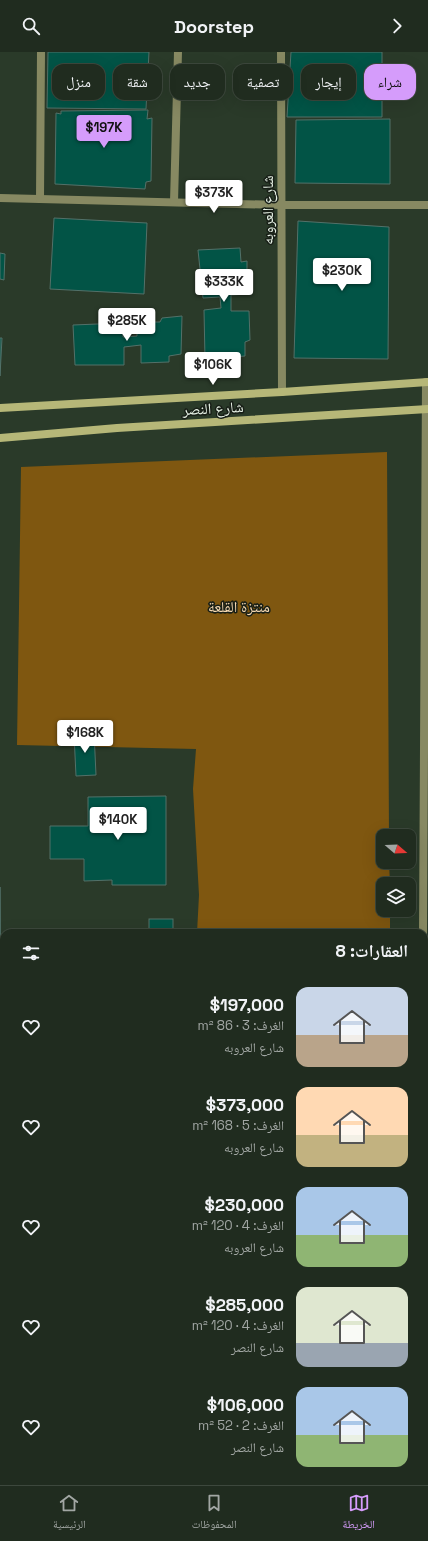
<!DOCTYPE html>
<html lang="ar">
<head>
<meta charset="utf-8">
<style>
  body { margin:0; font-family:"Space Grotesk","Noto Naskh Arabic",sans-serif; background:#2d382c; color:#f1f3f6; direction:rtl; height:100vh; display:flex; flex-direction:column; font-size:15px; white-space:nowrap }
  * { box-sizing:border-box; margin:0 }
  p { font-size:13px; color:#a2a7a4 }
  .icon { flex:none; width:22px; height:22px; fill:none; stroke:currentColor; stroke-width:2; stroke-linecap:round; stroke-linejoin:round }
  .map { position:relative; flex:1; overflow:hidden; direction:ltr }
  .sheet { position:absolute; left:0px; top:877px; width:428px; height:556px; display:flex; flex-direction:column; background:#202c1f; border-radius:12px 12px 0 0; box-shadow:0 4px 16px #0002,0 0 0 1px #3d483d; direction:rtl }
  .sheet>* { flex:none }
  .top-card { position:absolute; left:12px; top:12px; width:404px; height:36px; direction:rtl; display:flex; gap:8px }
  .needle { width:26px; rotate:109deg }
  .controls { position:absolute; left:376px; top:777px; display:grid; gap:8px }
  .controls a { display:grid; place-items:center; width:40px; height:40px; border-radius:8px; background:#202c1f; box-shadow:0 4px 16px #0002,0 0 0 1px #3d483d; font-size:20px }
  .price { position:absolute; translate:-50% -34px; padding:0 9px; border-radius:4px; background:#fff; color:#222; font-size:13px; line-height:26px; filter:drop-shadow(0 1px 2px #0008) }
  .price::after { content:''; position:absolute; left:50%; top:24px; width:12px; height:9px; margin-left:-6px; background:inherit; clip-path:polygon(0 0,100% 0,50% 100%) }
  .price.on { background:#d59cfb; color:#111 }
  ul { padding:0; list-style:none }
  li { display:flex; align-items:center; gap:12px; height:100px; padding:0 20px }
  li span { display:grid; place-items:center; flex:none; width:112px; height:80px; border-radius:12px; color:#555 }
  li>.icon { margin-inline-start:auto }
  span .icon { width:48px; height:48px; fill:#fffc; stroke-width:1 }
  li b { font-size:17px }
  h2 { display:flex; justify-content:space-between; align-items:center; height:48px; padding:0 20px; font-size:17px }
  .chip { padding:0 14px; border-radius:12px; background:#202c1f; box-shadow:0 4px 16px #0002,0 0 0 1px #3d483d; font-size:14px; line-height:36px }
  .chip.on { background:#d59cfb; color:#111 }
  header { display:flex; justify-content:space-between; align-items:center; height:52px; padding:0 20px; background:#202c1f; font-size:18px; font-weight:700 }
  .menu { display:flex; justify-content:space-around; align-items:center; height:56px; border-top:1px solid #3d483d; background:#202c1f; font-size:11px; color:#a2a7a4 }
  .menu a { display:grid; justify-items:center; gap:2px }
  .menu .on { color:#d59cfb }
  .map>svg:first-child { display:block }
</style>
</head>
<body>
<header><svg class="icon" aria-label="forward" viewBox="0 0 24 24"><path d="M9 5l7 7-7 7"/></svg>Doorstep<svg class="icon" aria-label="search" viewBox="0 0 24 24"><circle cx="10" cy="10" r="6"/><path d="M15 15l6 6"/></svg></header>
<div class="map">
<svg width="428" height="1433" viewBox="0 0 428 1433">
  <rect width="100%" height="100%" fill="#2a3a29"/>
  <!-- green -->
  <polygon fill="#7f5710" points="387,400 389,784 383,784 383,810 389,810 390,832 383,832 383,858 390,858 390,881 197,881 199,843 193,737 196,697 17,693 21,415"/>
  <!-- building -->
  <g fill="#025446" stroke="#537169">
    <polygon points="48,0 149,0 146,57 47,56"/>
    <polygon points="291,0 382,0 382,65 287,65"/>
    <polygon points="148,58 147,67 152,66 151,129 146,130 145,137 55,132 56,61 61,62 61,59"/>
    <polygon points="390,67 390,132 295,131 296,68"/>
    <polygon points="54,166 147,171 144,242 50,237"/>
    <polygon points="298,169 389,175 388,307 294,306"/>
    <polygon points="240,196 241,210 247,209 247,242 231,243 231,259 249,259 250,288 245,290 245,304 205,307 204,258 221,256 220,245 203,246 198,198"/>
    <polygon points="0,201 5,202 4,228 0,227"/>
    <polygon points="182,264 181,302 169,304 169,310 141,311 141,293 124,295 124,313 75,313 73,273 122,271 123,285 137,284 137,270 160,270 162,266"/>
    <polygon points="0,286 2,286 0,324"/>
    <polygon points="94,680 96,723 76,724 74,682"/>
    <polygon points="166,744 166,833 112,833 112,828 84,829 84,807 50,807 50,774 88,774 88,745"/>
    <polygon points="0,835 1,982 0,982"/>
    <rect x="149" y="867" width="24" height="14"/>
    <polygon points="0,1036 4,1037 4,1064 0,1064"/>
    <rect x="0" y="1110" width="4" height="28"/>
    <polygon points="289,1429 313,1429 309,1433 294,1433"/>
  </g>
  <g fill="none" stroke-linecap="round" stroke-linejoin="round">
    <!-- street -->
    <g stroke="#878962" stroke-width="8">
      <polyline points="281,0 282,340"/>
      <polyline points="0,146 281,153 428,153"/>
      <polyline points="40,147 41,0"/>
      <polyline points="174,150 178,0"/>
      <polyline points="423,881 426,330"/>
      <polyline points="424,1163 426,1433"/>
    </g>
    <!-- secondary -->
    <g stroke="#b6b778" stroke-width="8">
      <polyline points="0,356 282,340 428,330"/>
      <polyline points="0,386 117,376 428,357"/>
    </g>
  </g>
  <g text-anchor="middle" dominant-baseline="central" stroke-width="3" stroke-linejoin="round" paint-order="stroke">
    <!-- street labels -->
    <g font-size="15" fill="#e6f1e5" stroke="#181f17">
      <text transform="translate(267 158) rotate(-90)">شارع العروبه</text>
      <text transform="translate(213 356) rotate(-3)">شارع النصر</text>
    </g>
    <!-- park labels -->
    <g font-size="15" fill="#f6d9b2" stroke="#181f17">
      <text x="239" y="554">منتزة القلعة</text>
    </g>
  </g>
</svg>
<div class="controls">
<a><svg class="needle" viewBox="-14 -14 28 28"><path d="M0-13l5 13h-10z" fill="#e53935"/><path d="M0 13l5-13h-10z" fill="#a2a7a4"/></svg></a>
<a><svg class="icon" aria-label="layers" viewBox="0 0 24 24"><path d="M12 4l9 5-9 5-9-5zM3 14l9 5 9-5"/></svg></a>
</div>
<b class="price on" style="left:104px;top:97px">$197K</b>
<b class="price" style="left:214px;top:162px">$373K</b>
<b class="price" style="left:342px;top:240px">$230K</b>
<b class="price" style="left:224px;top:251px">$333K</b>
<b class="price" style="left:127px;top:290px">$285K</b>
<b class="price" style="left:213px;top:334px">$106K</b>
<b class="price" style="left:85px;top:702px">$168K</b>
<b class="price" style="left:118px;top:789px">$140K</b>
<div class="top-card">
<a class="chip on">شراء</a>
<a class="chip">إيجار</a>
<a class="chip">تصفية</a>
<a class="chip">جديد</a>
<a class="chip">شقة</a>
<a class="chip">منزل</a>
</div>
<section class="sheet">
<h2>العقارات: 8<svg class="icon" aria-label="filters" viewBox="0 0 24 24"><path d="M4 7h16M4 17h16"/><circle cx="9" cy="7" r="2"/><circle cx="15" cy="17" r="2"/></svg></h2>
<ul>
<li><span style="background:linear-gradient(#c9d6e8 60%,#b9a48a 0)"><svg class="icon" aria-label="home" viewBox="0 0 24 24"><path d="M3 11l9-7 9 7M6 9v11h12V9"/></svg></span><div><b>$197,000</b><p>الغرف: 3 · 86 m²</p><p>شارع العروبه</p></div><svg class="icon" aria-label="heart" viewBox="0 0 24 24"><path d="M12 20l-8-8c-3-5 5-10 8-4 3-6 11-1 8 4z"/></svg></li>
<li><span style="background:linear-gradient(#ffd9b3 60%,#c2b280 0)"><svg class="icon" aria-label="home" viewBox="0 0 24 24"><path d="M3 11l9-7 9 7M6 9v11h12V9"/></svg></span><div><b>$373,000</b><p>الغرف: 5 · 168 m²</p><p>شارع العروبه</p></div><svg class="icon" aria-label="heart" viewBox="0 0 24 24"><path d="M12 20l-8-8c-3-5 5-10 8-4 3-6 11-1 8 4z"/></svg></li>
<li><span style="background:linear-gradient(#a9c7e8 60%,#8fb573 0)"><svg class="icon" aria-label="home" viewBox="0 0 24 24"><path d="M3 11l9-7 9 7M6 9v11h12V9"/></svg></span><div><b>$230,000</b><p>الغرف: 4 · 120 m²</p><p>شارع العروبه</p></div><svg class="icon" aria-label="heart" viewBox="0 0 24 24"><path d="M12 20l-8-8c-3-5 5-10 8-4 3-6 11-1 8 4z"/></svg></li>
<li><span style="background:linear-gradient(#dfe7d0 70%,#9aa5b1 0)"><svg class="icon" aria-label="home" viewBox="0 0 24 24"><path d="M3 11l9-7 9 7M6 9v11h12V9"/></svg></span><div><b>$285,000</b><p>الغرف: 4 · 120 m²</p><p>شارع النصر</p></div><svg class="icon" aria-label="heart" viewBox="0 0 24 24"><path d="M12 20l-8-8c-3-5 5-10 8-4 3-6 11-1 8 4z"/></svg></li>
<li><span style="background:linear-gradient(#a9c7e8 60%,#8fb573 0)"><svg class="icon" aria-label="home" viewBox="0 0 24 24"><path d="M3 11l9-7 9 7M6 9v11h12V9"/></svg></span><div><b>$106,000</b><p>الغرف: 2 · 52 m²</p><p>شارع النصر</p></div><svg class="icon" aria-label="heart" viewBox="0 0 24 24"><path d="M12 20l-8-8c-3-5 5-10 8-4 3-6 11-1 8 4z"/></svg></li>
</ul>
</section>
</div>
<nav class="menu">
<a class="on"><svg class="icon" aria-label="map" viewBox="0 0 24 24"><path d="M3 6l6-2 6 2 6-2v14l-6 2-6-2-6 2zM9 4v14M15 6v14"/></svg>الخريطة</a>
<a><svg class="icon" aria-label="saved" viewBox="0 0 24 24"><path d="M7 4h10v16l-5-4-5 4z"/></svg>المحفوظات</a>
<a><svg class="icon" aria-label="home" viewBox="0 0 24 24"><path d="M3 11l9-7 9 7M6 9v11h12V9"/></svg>الرئيسية</a>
</nav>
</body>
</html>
